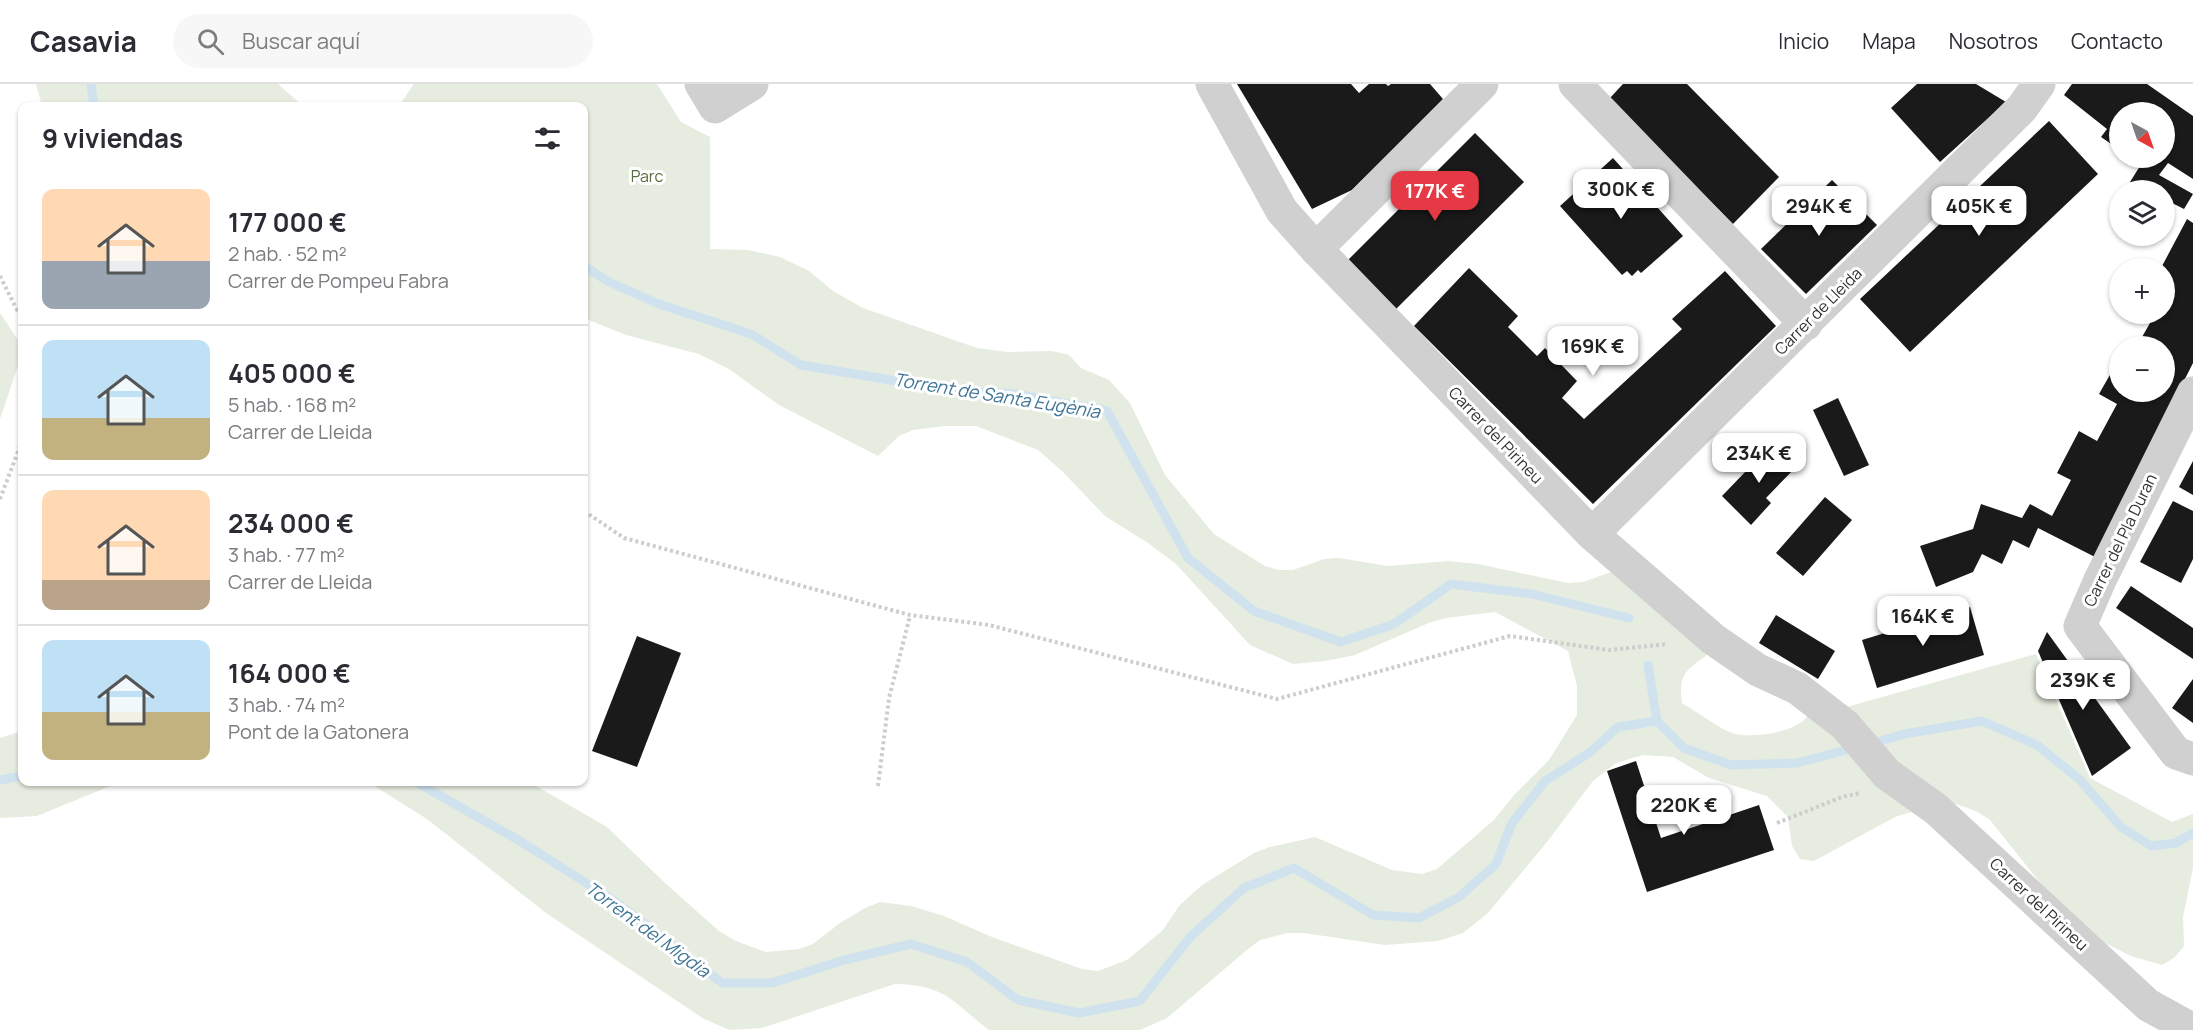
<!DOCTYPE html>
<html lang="es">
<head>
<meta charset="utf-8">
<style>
  body { margin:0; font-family:Manrope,sans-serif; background:#f7f7f7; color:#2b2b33; height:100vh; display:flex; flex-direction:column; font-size:22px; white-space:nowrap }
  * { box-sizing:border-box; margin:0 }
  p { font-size:20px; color:#7c7c81 }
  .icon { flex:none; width:33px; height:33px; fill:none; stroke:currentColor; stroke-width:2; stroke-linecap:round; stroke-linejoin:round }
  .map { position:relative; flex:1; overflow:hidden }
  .sheet { position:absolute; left:18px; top:18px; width:570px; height:684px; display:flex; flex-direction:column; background:#fff; border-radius:12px; box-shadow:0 2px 4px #0004 }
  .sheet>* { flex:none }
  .needle { width:39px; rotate:140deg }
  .controls { position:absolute; left:2109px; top:18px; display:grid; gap:12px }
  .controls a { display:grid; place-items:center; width:66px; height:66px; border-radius:50%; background:#fff; box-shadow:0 2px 4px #0004; font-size:30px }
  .price { position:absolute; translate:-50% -51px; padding:0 14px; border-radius:12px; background:#fff; color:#222; font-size:20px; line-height:39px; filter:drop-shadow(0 2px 3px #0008) }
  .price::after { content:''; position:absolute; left:50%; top:36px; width:18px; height:14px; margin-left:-9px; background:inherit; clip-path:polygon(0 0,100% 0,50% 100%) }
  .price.active { background:#e63946; color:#fff }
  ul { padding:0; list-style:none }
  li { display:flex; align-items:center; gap:18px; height:150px; padding:0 24px }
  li+li { border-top:2px solid #e1e1e2 }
  li span { display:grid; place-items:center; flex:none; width:168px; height:120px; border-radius:12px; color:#555 }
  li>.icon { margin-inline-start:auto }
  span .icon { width:72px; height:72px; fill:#fffc; stroke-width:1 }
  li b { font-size:26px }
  h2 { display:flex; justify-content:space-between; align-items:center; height:72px; padding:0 24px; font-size:26px }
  header { display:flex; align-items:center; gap:36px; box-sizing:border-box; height:84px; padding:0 30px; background:#fff; border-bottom:2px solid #e1e1e2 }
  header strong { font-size:28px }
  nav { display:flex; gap:33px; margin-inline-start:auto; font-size:21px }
  .search { width:420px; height:54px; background:#f7f7f7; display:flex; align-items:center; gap:15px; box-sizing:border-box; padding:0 21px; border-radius:33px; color:#7c7c81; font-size:22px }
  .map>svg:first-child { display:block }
</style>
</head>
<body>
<header>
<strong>Casavia</strong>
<div class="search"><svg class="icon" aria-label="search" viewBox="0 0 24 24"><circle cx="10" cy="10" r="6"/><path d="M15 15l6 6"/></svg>Buscar aquí</div>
<nav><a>Inicio</a><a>Mapa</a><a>Nosotros</a><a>Contacto</a></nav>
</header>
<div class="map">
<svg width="2193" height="946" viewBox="0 0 2193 946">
  <rect width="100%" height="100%" fill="#fff"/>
  <!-- green -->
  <g fill="#e6ecdf">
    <polygon points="36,0 278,0 303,22 42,22"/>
    <path d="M414,0H657L681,38L710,53V165L748,166L780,173L809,187L833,207L863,224L977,264L1007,268L1052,267L1069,271L1081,284L1109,296L1130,319L1165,391L1214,450L1265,482L1279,486H1293L1324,475L1339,474L1388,482L1448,477L1478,480L1568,499L1583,498L1611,488L1708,570C1686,587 1678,589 1682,619C1694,626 1723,647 1735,650C1756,654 1800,649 1810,628L1843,624L2036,570L2090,694L2172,738L2193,730V784L2183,833L2184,862L2174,874L2162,881L2131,872L2105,859L2046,806L1990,736L1976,727L1947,717L1895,733L1814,777L1800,775L1792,762L1788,733L1767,712L1709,694L1673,673L1643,671L1616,679L1593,697L1547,758L1488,829L1463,849L1438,857L1385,861L1304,849H1287L1260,856L1248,865L1167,934L1140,946H989C952,918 947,901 895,900L762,944L730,946L704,935L546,829L427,735L368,698H529L607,743L665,799L719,847L736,857L766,868L799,865L813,860L840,839L865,824L880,818L911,822L944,832L992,853L1082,885L1098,887L1127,876L1163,846L1179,822L1202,801L1254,769L1270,763L1315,753L1392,786L1422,790L1437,785L1494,736L1515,710L1549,676L1577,631V602L1568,567L1495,528L1446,534L1431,538L1355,571L1325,577L1293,580L1250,561L1176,480L1148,459L1105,432L1062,387L1038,366L976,342H944L913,346L899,352L878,372L779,321L729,285L699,270L626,251L584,234V22H399Z"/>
    <polygon points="0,229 22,262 22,270 0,335"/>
    <polygon points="22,647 22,698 120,698 37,732 0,734 0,654"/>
  </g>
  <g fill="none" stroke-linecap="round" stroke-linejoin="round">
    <!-- stream -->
    <g stroke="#cfe2ee" stroke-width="9">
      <polyline points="91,0 94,22"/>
      <polyline points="584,182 609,198 659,220 751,250 801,281 956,307 1015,310 1107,327 1188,474 1254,527 1341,558 1394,540 1451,500 1532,510 1629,534"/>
      <polyline points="1648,581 1657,637"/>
      <polyline points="1870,660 1904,650 1982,637 2037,661 2079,695 2121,743 2151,762 2176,759 2193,749"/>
      <polyline points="0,696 22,692"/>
      <polyline points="416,698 520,757 616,818 722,899 772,899 844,876 911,860 967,878 1018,916 1079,929 1140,917 1190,853 1244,804 1294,784 1373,831 1419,834 1459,813 1496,780 1512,739 1545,697 1589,669 1618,643 1657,637 1684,664 1731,681 1797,679 1857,663"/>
    </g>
  </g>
  <!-- building -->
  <g fill="#1a1a1a">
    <polygon points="1237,0 1351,0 1359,9 1369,0 1386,0 1388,2 1391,0 1430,0 1443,15 1352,106 1312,125"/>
    <polygon points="1623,0 1687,0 1779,93 1733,140 1609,15"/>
    <polygon points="1917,0 1976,0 2006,18 1940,78 1891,24"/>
    <polygon points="2072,0 2147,0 2193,32 2193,95 2168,79 2159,91 2193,110 2184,125 2164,115 2164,106 2147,106 2130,98 2140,82 2129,74 2164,74 2164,28 2120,28 2120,66 2101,53 2107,45 2064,11"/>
    <polygon points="2049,37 2098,90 1910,268 1860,215"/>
    <polygon points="1475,49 1524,98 1395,226 1346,178"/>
    <polygon points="1613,74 1683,152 1641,189 1638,186 1632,192 1627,187 1622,191 1560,122"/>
    <polygon points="1832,96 1877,141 1806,210 1761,165"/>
    <polygon points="2187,135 2193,139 2193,279 2095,473 2038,444 2029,464 2013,456 2002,480 1982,470 1973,488 1936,503 1920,462 1973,445 1981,420 2022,434 2030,420 2052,432 2071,396 2057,389 2079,347 2097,357 2117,320 2099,310 2120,273 2120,308 2164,308 2164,262 2137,262 2155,230 2164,230 2164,184 2161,184"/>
    <polygon points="1469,184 1518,232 1508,243 1537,272 1545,264 1577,297 1562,314 1584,335 1682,245 1672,235 1725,187 1776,242 1593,420 1414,242"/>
    <polygon points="1838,314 1869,381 1844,392 1813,326"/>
    <polygon points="1773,359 1797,382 1766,414 1771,419 1751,441 1722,412"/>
    <polygon points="2193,377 2193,411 2179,403"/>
    <polygon points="1825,413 1852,436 1803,492 1776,469"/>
    <polygon points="2173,417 2193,427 2193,475 2181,499 2140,478"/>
    <polygon points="2131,502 2193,544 2193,575 2116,524"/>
    <polygon points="1970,523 1984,571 1877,604 1862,556"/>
    <polygon points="1776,531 1835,567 1818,595 1759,559"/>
    <polygon points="2047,548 2131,664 2092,692 2038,567"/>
    <polygon points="637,552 681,569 637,683 592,667"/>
    <polygon points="2193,595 2193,639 2172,624"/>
    <polygon points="1636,677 1661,754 1759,721 1774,766 1647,808 1607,687"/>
  </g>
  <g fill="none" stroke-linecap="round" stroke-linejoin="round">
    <!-- path -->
    <g stroke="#cdcdcd" stroke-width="4" stroke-dasharray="3 3" stroke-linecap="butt">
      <polyline points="0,192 17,226 22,230"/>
      <polyline points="0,415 22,357"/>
      <polyline points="584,427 624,454 910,531 989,541 1277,615 1510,552 1609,566 1668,560"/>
      <polyline points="878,702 889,614 910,532"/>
      <polyline points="1777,739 1842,713 1860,709"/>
    </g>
    <!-- minor -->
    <g stroke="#d0d0d0" stroke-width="33">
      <polyline points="701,0 715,23 752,0"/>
      <polyline points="1212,0 1282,127 1316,165 1592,450 1713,555 1758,586 1797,604 1845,641 1887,690 1936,725 2148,921 2193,946"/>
      <polyline points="1575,0 1806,240"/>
      <polyline points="1316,165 1482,0"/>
      <polyline points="2193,309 2100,496 2080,542 2176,669 2193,675"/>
      <polyline points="1592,450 2022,24 2039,0"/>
    </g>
  </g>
  <g text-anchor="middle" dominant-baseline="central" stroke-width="6" stroke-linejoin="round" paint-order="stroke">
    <!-- park labels -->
    <g font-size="16" fill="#56703f" stroke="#fff">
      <text x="647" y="92">Parc</text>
    </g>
    <!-- street labels -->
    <g font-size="16" fill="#333" stroke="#fff">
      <text transform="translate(1818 227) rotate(-45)">Carrer de Lleida</text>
      <text transform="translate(1496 351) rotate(46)">Carrer del Pirineu</text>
      <text transform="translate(2120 456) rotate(-64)">Carrer del Pla Duran</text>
      <text transform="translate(2039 820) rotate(43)">Carrer del Pirineu</text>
    </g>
    <!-- water labels -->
    <g font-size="18" font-style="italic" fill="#3f7597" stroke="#fff">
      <text transform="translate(997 311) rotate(9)">Torrent de Santa Eugènia</text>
      <text transform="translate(648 845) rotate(36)">Torrent del Migdia</text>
    </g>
  </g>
</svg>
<div class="controls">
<a><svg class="needle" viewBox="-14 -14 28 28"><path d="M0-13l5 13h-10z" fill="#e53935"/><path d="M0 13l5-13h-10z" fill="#7c7c81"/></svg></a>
<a><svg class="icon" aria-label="layers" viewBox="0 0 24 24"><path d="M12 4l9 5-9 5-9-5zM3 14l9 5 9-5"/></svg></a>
<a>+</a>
<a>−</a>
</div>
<b class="price" style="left:1621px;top:136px">300K €</b>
<b class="price active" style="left:1435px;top:138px">177K €</b>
<b class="price" style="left:1819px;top:153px">294K €</b>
<b class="price" style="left:1979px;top:153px">405K €</b>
<b class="price" style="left:1593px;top:293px">169K €</b>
<b class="price" style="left:1759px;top:400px">234K €</b>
<b class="price" style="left:1923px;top:563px">164K €</b>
<b class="price" style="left:2083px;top:627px">239K €</b>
<b class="price" style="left:1684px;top:752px">220K €</b>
<section class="sheet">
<h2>9 viviendas<svg class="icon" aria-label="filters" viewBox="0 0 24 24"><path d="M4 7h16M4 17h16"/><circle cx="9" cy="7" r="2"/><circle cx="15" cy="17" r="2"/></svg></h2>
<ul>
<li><span style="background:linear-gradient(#ffd9b3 60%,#9aa5b1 0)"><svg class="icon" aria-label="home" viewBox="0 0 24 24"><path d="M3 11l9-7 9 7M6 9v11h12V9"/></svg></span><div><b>177 000 €</b><p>2 hab. · 52 m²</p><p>Carrer de Pompeu Fabra</p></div></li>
<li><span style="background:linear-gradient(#bfe0f5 65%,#c2b280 0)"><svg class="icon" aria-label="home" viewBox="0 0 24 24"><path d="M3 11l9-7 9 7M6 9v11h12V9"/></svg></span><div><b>405 000 €</b><p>5 hab. · 168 m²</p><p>Carrer de Lleida</p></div></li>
<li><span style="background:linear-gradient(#ffd9b3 75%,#b9a48a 0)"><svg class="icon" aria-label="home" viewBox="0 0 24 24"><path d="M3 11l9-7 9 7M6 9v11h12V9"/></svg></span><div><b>234 000 €</b><p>3 hab. · 77 m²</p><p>Carrer de Lleida</p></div></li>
<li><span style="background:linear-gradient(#bfe0f5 60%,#c2b280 0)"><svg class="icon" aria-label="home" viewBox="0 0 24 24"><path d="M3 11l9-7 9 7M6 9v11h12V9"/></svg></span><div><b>164 000 €</b><p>3 hab. · 74 m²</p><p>Pont de la Gatonera</p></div></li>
</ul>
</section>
</div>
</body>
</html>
